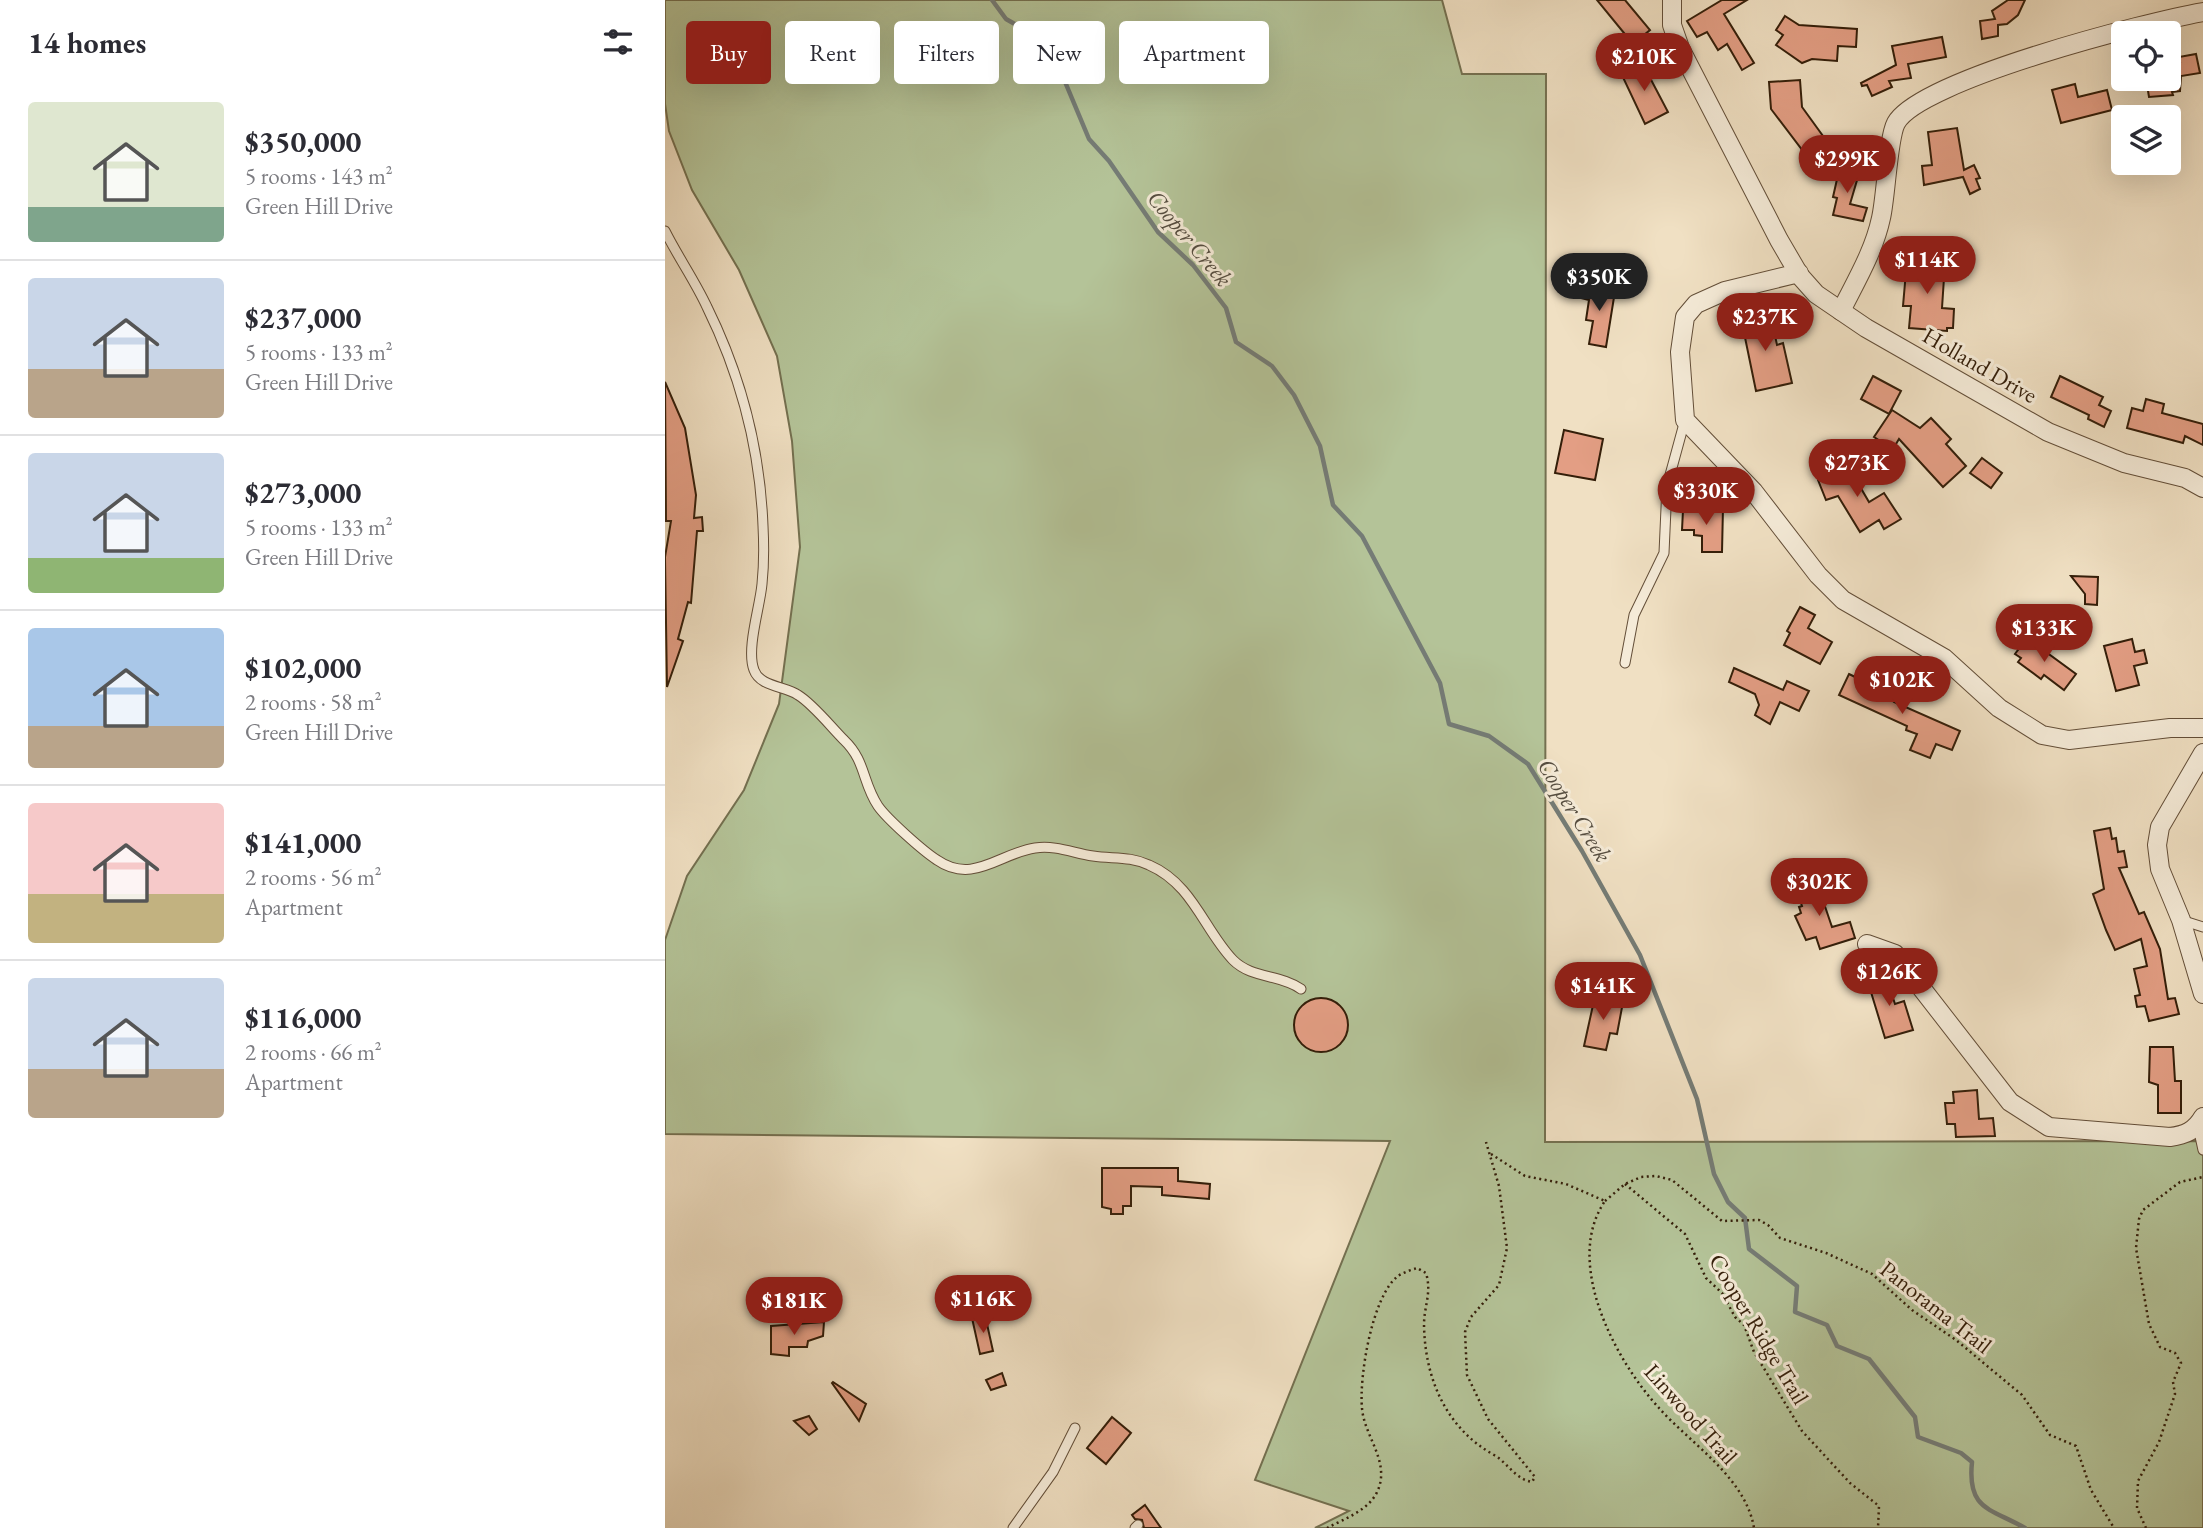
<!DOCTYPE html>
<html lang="en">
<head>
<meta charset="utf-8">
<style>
  body { margin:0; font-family:"EB Garamond",serif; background:#f2f2f3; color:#2b2b33; height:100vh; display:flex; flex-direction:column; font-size:26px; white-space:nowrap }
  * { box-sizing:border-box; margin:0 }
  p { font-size:23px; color:#7c7c81 }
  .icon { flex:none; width:38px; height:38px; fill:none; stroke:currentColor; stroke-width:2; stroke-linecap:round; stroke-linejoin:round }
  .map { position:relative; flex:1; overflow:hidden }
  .drawer { display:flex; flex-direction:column; background:#fff; width:665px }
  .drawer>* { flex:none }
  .banner { position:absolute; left:21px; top:21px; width:665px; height:63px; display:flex; gap:14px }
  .fabs { position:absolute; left:1446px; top:21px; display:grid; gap:14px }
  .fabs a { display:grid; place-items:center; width:70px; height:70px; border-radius:7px; background:#fff; box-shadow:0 7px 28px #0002; font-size:35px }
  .price { position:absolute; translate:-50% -60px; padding:0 16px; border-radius:24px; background:#8f2418; color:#fff; font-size:23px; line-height:46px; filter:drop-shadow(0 2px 4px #0008) }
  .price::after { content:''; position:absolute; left:50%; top:42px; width:21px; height:16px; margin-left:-10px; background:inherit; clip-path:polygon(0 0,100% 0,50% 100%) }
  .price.current { background:#222; color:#fff }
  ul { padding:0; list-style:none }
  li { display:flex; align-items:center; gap:21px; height:175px; padding:0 28px }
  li+li { border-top:2px solid #e1e1e2 }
  li span { display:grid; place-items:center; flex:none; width:196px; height:140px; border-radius:7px; color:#555 }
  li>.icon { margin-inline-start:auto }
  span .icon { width:84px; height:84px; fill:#fffc; stroke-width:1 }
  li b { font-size:30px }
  h2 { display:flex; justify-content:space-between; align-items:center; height:84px; padding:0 28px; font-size:30px }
  .tag { padding:0 24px; border-radius:7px; background:#fff; box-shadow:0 7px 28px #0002; font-size:24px; line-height:63px }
  .tag.current { background:#8f2418; color:#fff }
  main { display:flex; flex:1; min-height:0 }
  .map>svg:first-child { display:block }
</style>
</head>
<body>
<main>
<section class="drawer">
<h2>14 homes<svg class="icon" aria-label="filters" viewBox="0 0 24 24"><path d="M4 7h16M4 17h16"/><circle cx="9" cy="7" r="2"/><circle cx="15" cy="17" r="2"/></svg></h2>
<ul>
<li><span style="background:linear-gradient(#dfe7d0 75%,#7fa58c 0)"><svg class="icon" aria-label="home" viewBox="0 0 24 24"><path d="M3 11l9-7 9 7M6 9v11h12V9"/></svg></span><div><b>$350,000</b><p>5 rooms · 143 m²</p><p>Green Hill Drive</p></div></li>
<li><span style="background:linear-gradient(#c9d6e8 65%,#b9a48a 0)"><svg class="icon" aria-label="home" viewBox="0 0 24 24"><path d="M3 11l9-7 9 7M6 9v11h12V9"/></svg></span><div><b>$237,000</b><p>5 rooms · 133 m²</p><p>Green Hill Drive</p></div></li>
<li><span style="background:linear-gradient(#c9d6e8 75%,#8fb573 0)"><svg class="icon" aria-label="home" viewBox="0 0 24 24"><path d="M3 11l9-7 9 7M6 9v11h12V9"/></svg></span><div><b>$273,000</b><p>5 rooms · 133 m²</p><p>Green Hill Drive</p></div></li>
<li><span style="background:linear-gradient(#a9c7e8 70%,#b9a48a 0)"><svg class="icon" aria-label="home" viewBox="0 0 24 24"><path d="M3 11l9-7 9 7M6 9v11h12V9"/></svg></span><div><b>$102,000</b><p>2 rooms · 58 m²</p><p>Green Hill Drive</p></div></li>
<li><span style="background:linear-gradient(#f6c9c9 65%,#c2b280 0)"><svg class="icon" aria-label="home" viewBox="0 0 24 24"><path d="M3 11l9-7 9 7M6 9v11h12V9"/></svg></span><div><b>$141,000</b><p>2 rooms · 56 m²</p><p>Apartment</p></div></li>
<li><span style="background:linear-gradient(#c9d6e8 65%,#b9a48a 0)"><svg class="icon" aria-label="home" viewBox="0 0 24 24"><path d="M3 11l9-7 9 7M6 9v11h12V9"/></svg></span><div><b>$116,000</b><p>2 rooms · 66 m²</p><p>Apartment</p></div></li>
</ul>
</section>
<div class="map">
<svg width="1538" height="1528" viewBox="0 0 1538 1528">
  <rect width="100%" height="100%" fill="#f0e0c3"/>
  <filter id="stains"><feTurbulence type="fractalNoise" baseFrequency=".00286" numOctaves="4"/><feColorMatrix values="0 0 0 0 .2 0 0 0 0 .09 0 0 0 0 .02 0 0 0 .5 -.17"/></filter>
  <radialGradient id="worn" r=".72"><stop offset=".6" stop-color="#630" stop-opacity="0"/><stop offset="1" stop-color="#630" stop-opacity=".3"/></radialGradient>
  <!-- green -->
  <polygon fill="#b4c398" stroke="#747050" stroke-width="2" points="0,0 777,0 797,74 881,74 880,1142 1538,1141 1538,1528 650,1528 684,1511 590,1480 725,1141 0,1134 0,940 22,876 79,790 114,704 135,547 127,441 112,356 74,270 27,190 4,131 0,104"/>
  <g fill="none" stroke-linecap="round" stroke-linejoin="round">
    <!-- stream -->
    <path stroke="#757c76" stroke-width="4.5" d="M327,0L341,19L371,36L398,77L424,139L444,161L493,232L528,265L561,308L571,342L607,366L629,395L655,446L668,505L697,536L775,683L784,724L824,736L863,764L917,851L975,955L1032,1099L1049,1174L1063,1202L1080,1218L1084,1249L1132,1286L1130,1312L1162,1325L1172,1346L1204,1359L1250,1417L1253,1437L1296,1453L1307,1462C1302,1510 1325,1508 1360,1528"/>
  </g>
  <!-- building -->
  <g fill="#e39e84" stroke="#341e09" stroke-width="2">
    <polygon points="932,0 960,0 985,30 968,44"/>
    <polygon points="1057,0 1082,0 1059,14 1089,63 1077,70 1062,44 1053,50 1042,32 1032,37 1022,21"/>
    <polygon points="1343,0 1360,0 1353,15 1342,24 1333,25 1333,36 1317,39 1315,21 1330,19 1327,11"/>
    <polygon points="1120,16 1134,25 1192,29 1191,47 1173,46 1172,61 1147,59 1137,63 1111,45 1118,35 1111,30"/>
    <polygon points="1277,37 1281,57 1243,64 1246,78 1224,81 1227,87 1207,96 1202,85 1197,86 1196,83 1231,65 1227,46"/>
    <polygon points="1531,54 1535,73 1516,76 1515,91 1507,92 1508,95 1484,97 1481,79 1503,79 1503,64 1515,62 1514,57"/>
    <polygon points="972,62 980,76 983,74 1003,112 980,124 955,71"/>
    <polygon points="1135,80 1137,107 1158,136 1138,151 1106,109 1104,82"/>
    <polygon points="1410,84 1413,97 1442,90 1447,110 1396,123 1387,90"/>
    <polygon points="1292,128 1299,170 1309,165 1315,178 1311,179 1315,189 1305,194 1298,177 1259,185 1257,166 1267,165 1263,132"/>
    <polygon points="1175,166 1195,170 1185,204 1202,208 1198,221 1168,215 1172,198 1168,197"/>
    <polygon points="1242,260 1280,263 1277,308 1289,309 1288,328 1282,328 1282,331 1244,328 1246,306 1238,306"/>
    <polygon points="918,286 950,291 941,347 924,344 928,321 921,320 924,300 916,298"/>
    <polygon points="1105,312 1112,345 1118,343 1127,383 1091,391 1076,318"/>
    <polygon points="1208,376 1236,391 1224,414 1196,399"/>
    <polygon points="1395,376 1438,397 1434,405 1446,411 1439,427 1423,419 1424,415 1386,397"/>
    <polygon points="0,382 20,428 31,495 29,518 37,517 38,531 32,531 26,603 23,602 13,639 18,641 2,687 0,557 6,521 1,521"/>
    <polygon points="1481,399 1499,404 1497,413 1538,424 1538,445 1520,436 1518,443 1462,428 1467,408 1478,411"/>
    <polygon points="1227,410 1255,428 1266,418 1286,439 1281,444 1301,466 1278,487 1234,439 1228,449 1209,437"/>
    <polygon points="899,430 938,439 930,480 890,473"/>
    <polygon points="1317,458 1337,473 1326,488 1305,473"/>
    <polygon points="1182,461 1191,487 1194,485 1204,502 1219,493 1236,519 1219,529 1214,520 1195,532 1173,496 1161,500 1153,480 1163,474 1162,468"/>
    <polygon points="1037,507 1058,507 1057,552 1037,552 1037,536 1029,535 1029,530 1017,530 1018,510 1037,511"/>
    <polygon points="1406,576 1433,577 1432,605 1420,604 1420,594"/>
    <polygon points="1135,607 1150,615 1143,628 1167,642 1155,664 1119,645 1125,633 1122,631"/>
    <polygon points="1362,638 1411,674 1399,690 1379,675 1376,679 1353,662 1356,658 1350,654"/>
    <polygon points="1467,639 1470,652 1479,650 1482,663 1469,666 1474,685 1451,691 1439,646"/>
    <polygon points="1069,668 1118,690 1122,681 1144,691 1134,711 1115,702 1105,724 1090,715 1094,705 1090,694 1064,682"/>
    <polygon points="1184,674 1231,697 1229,702 1295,731 1287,750 1271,744 1265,758 1245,750 1252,734 1241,730 1242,726 1174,695"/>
    <polygon points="1445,828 1447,839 1451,838 1453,852 1459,851 1462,867 1454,868 1474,914 1479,912 1495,949 1503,999 1510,998 1514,1014 1484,1021 1480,1006 1472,1007 1470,996 1475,995 1469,969 1482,966 1476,939 1450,950 1441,930 1428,894 1439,889 1429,831"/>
    <polygon points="1150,877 1167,927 1185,922 1190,938 1155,949 1151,937 1141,940 1130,916 1136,913 1134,907 1137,906 1130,886"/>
    <polygon points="1220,974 1230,1004 1239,1001 1248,1030 1220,1038 1202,979"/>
    <polygon points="930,996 958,1002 952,1034 945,1033 941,1050 919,1046"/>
    <circle cx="656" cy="1025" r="27"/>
    <polygon points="1485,1047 1508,1047 1510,1081 1516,1081 1516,1113 1493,1113 1493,1085 1484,1082"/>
    <polygon points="1312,1090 1314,1119 1328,1118 1330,1136 1291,1137 1290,1124 1282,1124 1280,1103 1289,1103 1288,1092"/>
    <polygon points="437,1168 513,1168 513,1181 545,1184 544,1199 497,1195 497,1187 466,1186 466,1206 458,1206 458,1214 446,1214 446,1209 437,1207"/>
    <polygon points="320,1315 328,1351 315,1354 307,1318"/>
    <polygon points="159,1322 158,1336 143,1341 142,1347 124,1347 124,1356 106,1354 106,1326"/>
    <polygon points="337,1373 341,1385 326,1390 321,1380"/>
    <polygon points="168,1382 201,1404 194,1421 167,1383"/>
    <polygon points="144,1416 152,1429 144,1435 129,1421"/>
    <polygon points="447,1417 466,1433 441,1464 422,1448"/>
    <polygon points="480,1505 496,1528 479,1528 477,1520 470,1519 467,1515"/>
  </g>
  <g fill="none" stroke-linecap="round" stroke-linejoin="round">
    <!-- service casing -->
    <g stroke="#634e38" stroke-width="11">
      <g id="service">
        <path d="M0,231C13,257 30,281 42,307C76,376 95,449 98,526C99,545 99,565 97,584C95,607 81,649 89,670C95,687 120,686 133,695C148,704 166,727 179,740C201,761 197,782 213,806C222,819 258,851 272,860C308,885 335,853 370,848C391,845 408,853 428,856C448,859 465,856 484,865C528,884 539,930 568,960C587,979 615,974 636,989"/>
        <polyline points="960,663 969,615 999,553 1002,486 1020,420"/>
        <polyline points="1516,920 1538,927"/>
        <polyline points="1533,1127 1538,1150"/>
        <polyline points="348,1528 388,1472 410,1428"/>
        <polyline points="470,1528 473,1525"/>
      </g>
    </g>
    <!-- minor casing -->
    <g stroke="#634e38" stroke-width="20">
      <g id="minor">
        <polyline points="1007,0 1007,25 1015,48 1114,240 1135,276 1151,294 1201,328 1383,432 1459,463 1520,478 1538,488"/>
        <polyline points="1134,273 1060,291 1031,304 1020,317 1015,352 1020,420 1089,492 1153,575 1178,600 1279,658 1334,708 1377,735 1404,740 1505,728 1538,728"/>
        <path d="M1176,311C1191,281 1209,251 1216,218C1221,197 1223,138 1231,123C1254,80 1485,21 1538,12"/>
        <polyline points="1538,753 1495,827 1492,845 1495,869 1516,920 1538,994"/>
        <path d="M1202,944L1230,954L1345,1102L1384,1127L1505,1137C1520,1135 1530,1131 1538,1117"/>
      </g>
    </g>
    <!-- path -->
    <g stroke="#341e09" stroke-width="2.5" stroke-dasharray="2 3.5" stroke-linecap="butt">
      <path d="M826,1154L860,1176L901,1184L940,1201C898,1262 950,1360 994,1408C1026,1444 1081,1478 1089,1528"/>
      <polyline points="960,1184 1020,1234 1041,1278 1057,1293 1070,1317 1079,1325 1089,1352 1137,1431 1185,1483 1214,1506 1213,1528"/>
      <polyline points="940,1201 960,1184 976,1177 991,1176 1007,1180 1057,1221 1094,1220 1103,1225 1115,1238 1161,1253 1207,1274 1247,1310 1291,1340 1357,1395 1385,1435 1411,1446 1426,1490 1449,1528"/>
      <path d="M662,1528C679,1519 705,1510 713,1490C725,1461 699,1436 697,1408C694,1377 707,1296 733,1276C739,1272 746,1270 752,1268L761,1273C767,1293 759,1306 759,1325C760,1379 781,1428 829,1455C843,1463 850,1479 867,1482L870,1477L823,1419L802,1375L800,1332L806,1317L834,1285L842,1248L834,1186L821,1142"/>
      <polyline points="1481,1528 1472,1508 1473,1481 1494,1442 1510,1394 1508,1382 1516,1363 1510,1353 1495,1347 1484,1324 1471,1248 1474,1219 1478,1210 1515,1182 1538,1177"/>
    </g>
    <!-- service -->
    <use href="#service" stroke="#f5ebd8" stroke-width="9"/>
    <!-- minor -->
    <use href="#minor" stroke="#f5ebd8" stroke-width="18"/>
  </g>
  <g text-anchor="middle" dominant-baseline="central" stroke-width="6" stroke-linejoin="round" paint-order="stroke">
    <!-- street labels -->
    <g font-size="23" fill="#341e09" stroke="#f5ebd8">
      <text transform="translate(1315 365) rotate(30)">Holland Drive</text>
      <text transform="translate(1271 1307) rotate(38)">Panorama Trail</text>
      <text transform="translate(1094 1329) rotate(59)">Cooper Ridge Trail</text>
      <text transform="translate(1026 1414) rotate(48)">Linwood Trail</text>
    </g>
    <!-- water labels -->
    <g font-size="24" font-style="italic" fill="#554d40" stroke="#f5ebd8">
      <text transform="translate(525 238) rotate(50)">Cooper Creek</text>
      <text transform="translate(910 810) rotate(58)">Cooper Creek</text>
    </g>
  </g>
  <rect width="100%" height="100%" filter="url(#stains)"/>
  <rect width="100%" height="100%" fill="url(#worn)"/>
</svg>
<div class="fabs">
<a><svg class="icon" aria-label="locate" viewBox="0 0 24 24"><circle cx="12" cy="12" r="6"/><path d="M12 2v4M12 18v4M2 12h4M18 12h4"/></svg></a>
<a><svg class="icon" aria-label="layers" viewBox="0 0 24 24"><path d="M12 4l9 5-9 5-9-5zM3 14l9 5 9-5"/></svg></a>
</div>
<b class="price" style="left:979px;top:93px">$210K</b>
<b class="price" style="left:1182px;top:195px">$299K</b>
<b class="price" style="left:1262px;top:296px">$114K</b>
<b class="price current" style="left:934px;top:313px">$350K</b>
<b class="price" style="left:1100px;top:353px">$237K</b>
<b class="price" style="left:1192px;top:499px">$273K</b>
<b class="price" style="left:1041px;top:527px">$330K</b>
<b class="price" style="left:1379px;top:664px">$133K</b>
<b class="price" style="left:1237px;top:716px">$102K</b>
<b class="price" style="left:1154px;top:918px">$302K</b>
<b class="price" style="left:1224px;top:1008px">$126K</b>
<b class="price" style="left:938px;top:1022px">$141K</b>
<b class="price" style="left:318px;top:1335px">$116K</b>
<b class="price" style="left:129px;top:1337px">$181K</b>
<div class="banner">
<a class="tag current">Buy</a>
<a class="tag">Rent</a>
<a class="tag">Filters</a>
<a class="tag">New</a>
<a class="tag">Apartment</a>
</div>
</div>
</main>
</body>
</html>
